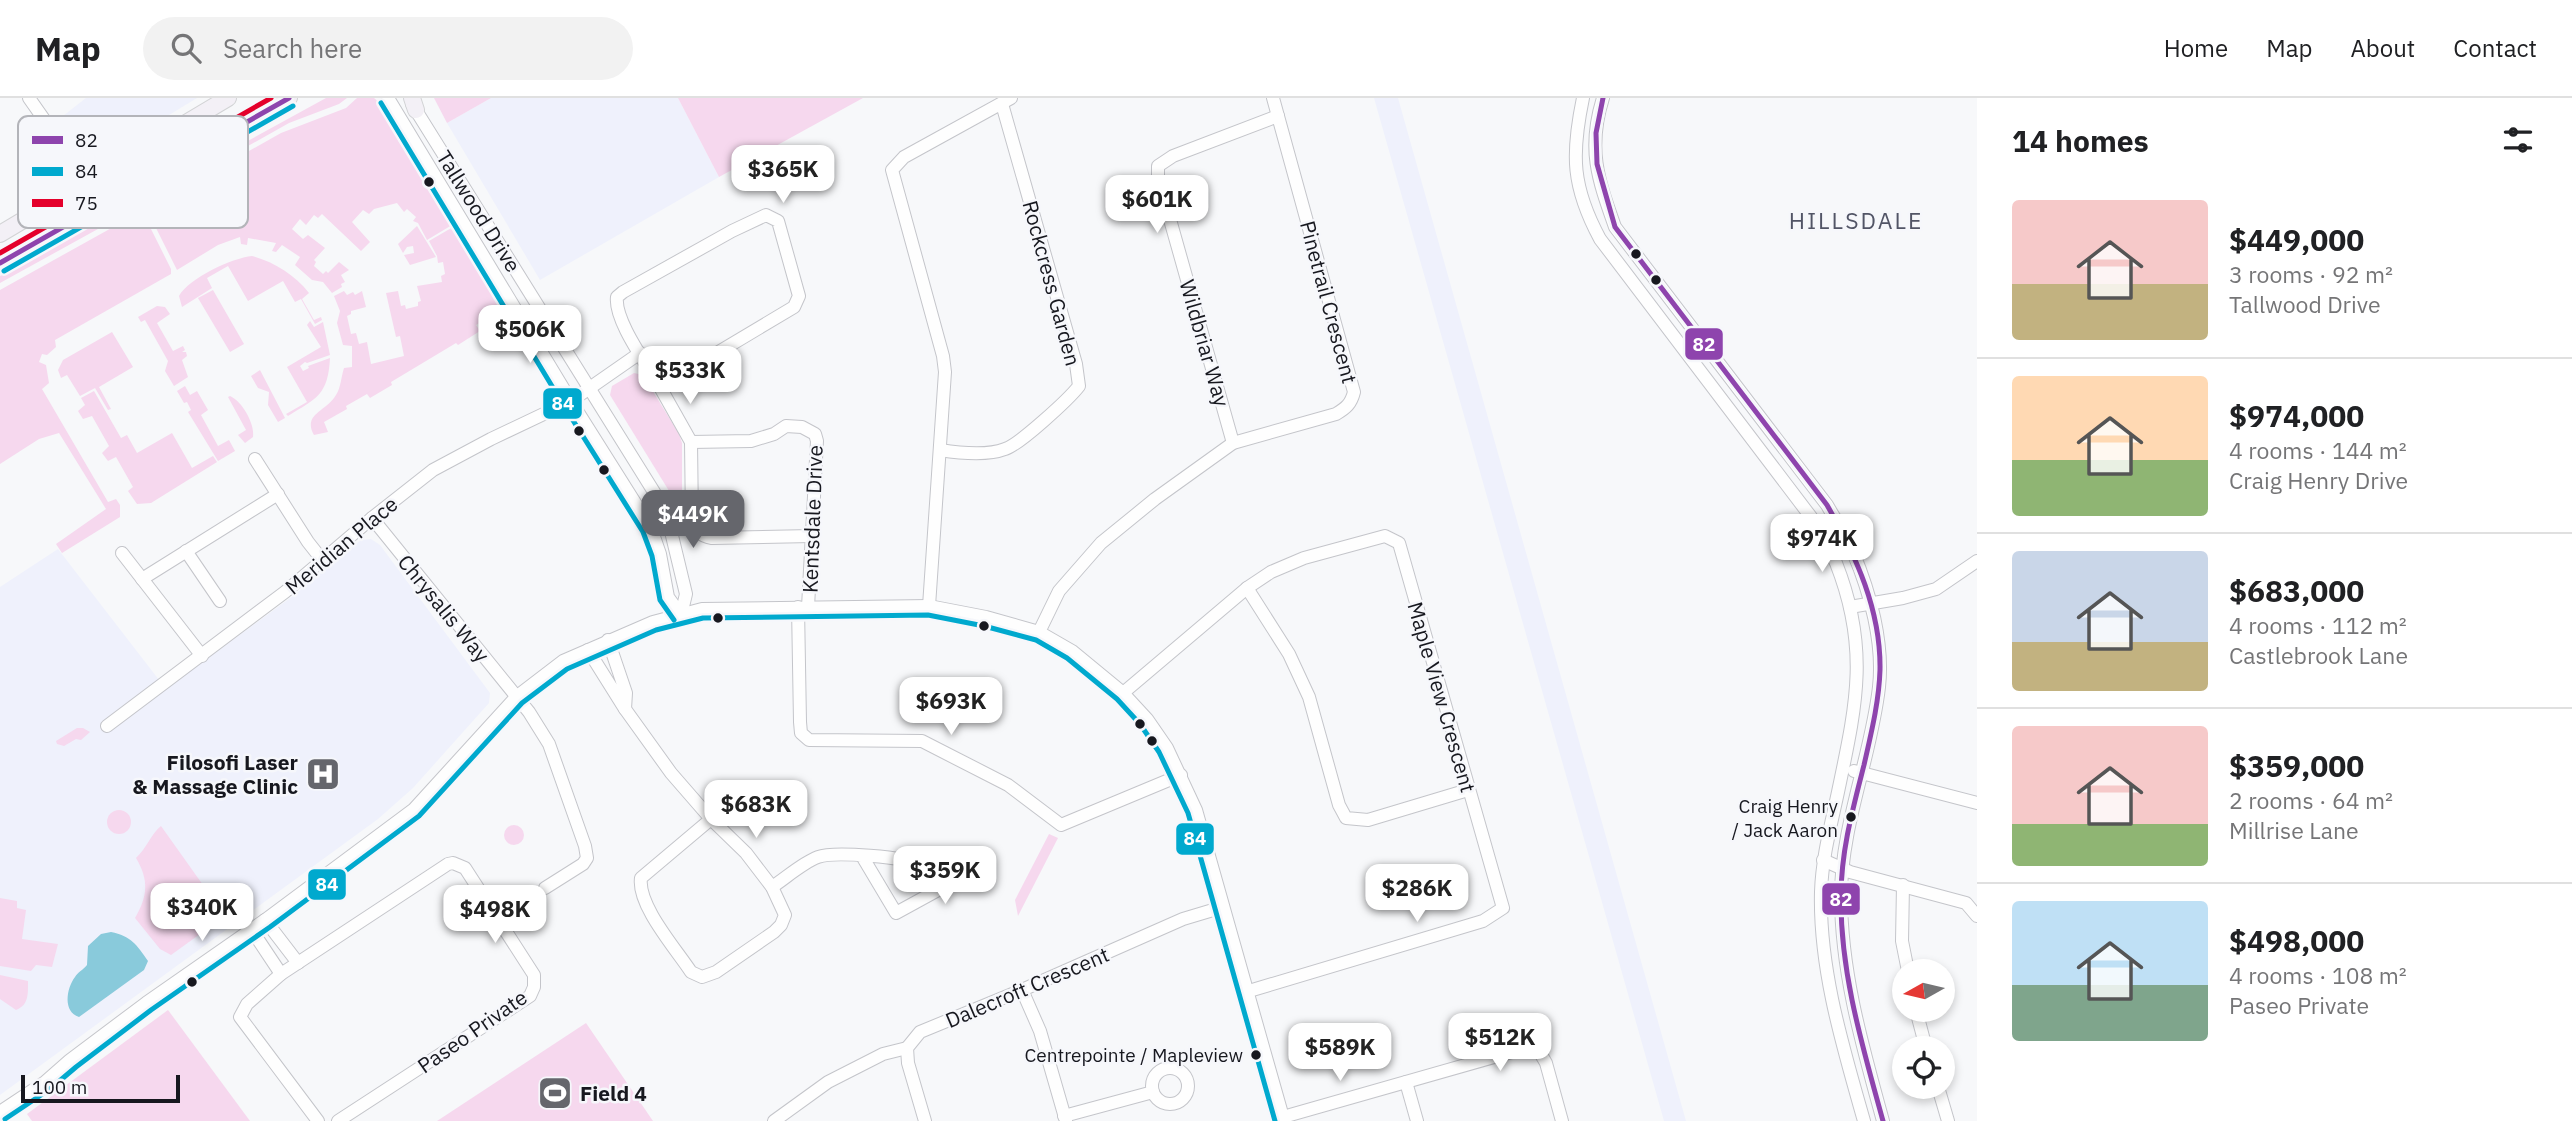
<!DOCTYPE html>
<html lang="en">
<head>
<meta charset="utf-8">
<style>
  body { margin:0; font-family:"IBM Plex Sans",sans-serif; background:#f2f2f2; color:#202124; height:100vh; display:flex; flex-direction:column; font-size:26px; white-space:nowrap }
  * { box-sizing:border-box; margin:0 }
  p { font-size:23px; color:#757577 }
  .icon { flex:none; width:38px; height:38px; fill:none; stroke:currentColor; stroke-width:2; stroke-linecap:round; stroke-linejoin:round }
  .map { position:relative; flex:1; overflow:hidden }
  .details { display:flex; flex-direction:column; background:#fff; width:595px }
  .details>* { flex:none }
  .needle { width:46px; rotate:262deg }
  .tools { position:absolute; left:1892px; top:861px; display:grid; gap:14px }
  .tools a { display:grid; place-items:center; width:63px; height:63px; border-radius:50%; background:#fff; box-shadow:0 4px 10px #0003; font-size:35px }
  .scale { position:absolute; left:21px; bottom:18px; width:159px; box-sizing:border-box; padding-left:7px; border:4px solid #17181f; border-top:0; font-size:19px; line-height:24px; white-space:nowrap; color:#17181f; -webkit-text-stroke:5px #f6f7fb; paint-order:stroke }
  .price { position:absolute; translate:-50% -60px; padding:0 16px; border-radius:14px; background:#fff; color:#222; font-size:23px; line-height:46px; filter:drop-shadow(0 2px 4px #0008) }
  .price::after { content:''; position:absolute; left:50%; top:42px; width:21px; height:16px; margin-left:-10px; background:inherit; clip-path:polygon(0 0,100% 0,50% 100%) }
  .price.current { background:#65666c; color:#fff }
  ul { padding:0; list-style:none }
  li { display:flex; align-items:center; gap:21px; height:175px; padding:0 35px }
  li+li { border-top:2px solid #e0e0e0 }
  li span { display:grid; place-items:center; flex:none; width:196px; height:140px; border-radius:7px; color:#555 }
  li>.icon { margin-inline-start:auto }
  span .icon { width:84px; height:84px; fill:#fffc; stroke-width:1 }
  li b { font-size:30px }
  h2 { display:flex; justify-content:space-between; align-items:center; height:84px; padding:0 35px; font-size:30px }
  header { display:flex; align-items:center; gap:42px; box-sizing:border-box; height:98px; padding:0 35px; background:#fff; border-bottom:2px solid #e0e0e0 }
  header strong { font-size:33px }
  nav { display:flex; gap:38px; margin-inline-start:auto; font-size:24px }
  .search { width:490px; height:63px; background:#f2f2f2; display:flex; align-items:center; gap:18px; box-sizing:border-box; padding:0 24px; border-radius:38px; color:#757577; font-size:26px }
  main { display:flex; flex:1; min-height:0 }
  .map>svg:first-child { display:block }
</style>
</head>
<body>
<header>
<strong>Map</strong>
<div class="search"><svg class="icon" aria-label="search" viewBox="0 0 24 24"><circle cx="10" cy="10" r="6"/><path d="M15 15l6 6"/></svg>Search here</div>
<nav><a>Home</a><a>Map</a><a>About</a><a>Contact</a></nav>
</header>
<main>
<div class="map">
<svg width="1977" height="1023" viewBox="0 0 1977 1023">
  <rect width="100%" height="100%" fill="#f7f8fa"/>
  <!-- built -->
  <g fill="#eff1fc">
    <polygon points="86,0 197,0 103,57 91,60 58,22"/>
    <polygon points="491,0 678,0 719,79 540,182 447,25"/>
    <polygon points="1374,0 1398,0 1686,1023 1664,1023"/>
    <polygon points="371,441 380,447 490,595 489,605 413,690 378,721 0,997 0,489 58,451 166,591 297,495 361,442"/>
  </g>
  <!-- green -->
  <g fill="#f6d8ee">
    <polygon points="326,0 347,0 339,6 289,25 145,106 142,101"/>
    <polygon points="357,0 374,0 381,6 399,44 452,127 427,142 418,125 413,123 416,119 407,111 404,114 397,105 374,111 369,116 363,112 352,124 370,144 361,153 322,116 318,120 314,117 306,127 300,121 292,131 303,141 308,137 325,150 314,162 316,164 314,168 323,176 326,173 328,175 339,164 349,172 341,177 345,184 341,186 342,189 332,195 323,184 312,182 295,167 300,159 282,147 276,154 272,153 276,145 248,140 247,147 241,146 240,139 218,147 177,172 147,112 148,110 281,35 346,10"/>
    <polygon points="434,0 491,0 447,25"/>
    <polygon points="678,0 863,0 719,79"/>
    <polygon points="134,106 136,110 0,185 0,178 119,113 121,115"/>
    <polygon points="142,113 171,171 171,176 55,242 56,249 47,257 42,256 39,264 46,267 49,285 42,291 108,404 116,401 120,407 120,419 62,455 56,446 106,411 59,335 39,341 0,366 0,192"/>
    <polygon points="417,128 436,159 410,167 404,157 414,155 413,148 407,149 403,155 398,146"/>
    <path d="M453,129L491,190V194H493L503,210L476,227L480,233L458,247L456,245L391,284L392,287L370,300L367,296L346,308L347,311L324,324L328,334L314,337C302,316 327,313 336,297C341,289 341,279 344,270L352,269V248L343,247L337,225L340,213L334,198L344,193L347,197L353,194L355,197L362,193L366,209L351,213V216L347,218L351,236L356,235L359,246L367,244L371,266L404,258L400,238L396,239L386,195L398,193L401,208L405,207L406,211L418,208V204L421,203L417,188L442,184L441,178L445,176L443,164L438,165L437,158L429,143Z"/>
    <path d="M252,158C274,164 295,177 309,195L302,201L314,222L321,219L322,222L315,226L301,201L295,204L283,183L248,203L228,168L207,180L212,190L182,209L179,198C189,180 232,160 252,158Z"/>
    <polygon points="213,192 244,246 230,254 198,200"/>
    <polygon points="157,208 165,209 170,216 157,225 173,253 183,248 185,252 182,254 186,254 187,258 182,262 188,279 174,288 165,273 168,263 145,222 141,224 138,219"/>
    <path d="M310,223L314,229L323,224L330,257L307,265L305,264L300,268L303,273L309,270L308,268L330,260C328,297 317,300 288,318L286,316L307,304L287,269L321,249L307,227Z"/>
    <polygon points="112,234 133,269 99,289 111,311 108,312 95,290 80,298 67,277 61,280 58,272 63,262"/>
    <polygon points="260,272 285,320 278,324 268,307 269,294 258,290 251,278"/>
    <polygon points="634,275 643,277 679,336 682,345 682,414 610,297 612,288"/>
    <polygon points="185,288 190,297 197,293 208,312 201,317 218,348 229,342 235,353 218,363 188,314 191,312 187,304 184,305 177,293"/>
    <polygon points="94,293 121,340 127,337 137,355 172,335 192,370 213,358 217,364 151,405 137,406 128,393 133,389 116,359 108,363 102,355 109,348 92,318 83,321 78,313 85,307 81,300"/>
    <path d="M230,298C242,303 255,326 253,339L245,345L238,337L246,332L228,299Z"/>
    <polygon points="77,630 83,630 90,634 81,642 76,641 64,648 57,646 56,643"/>
    <circle cx="119" cy="724" r="12"/>
    <circle cx="514" cy="737" r="10"/>
    <path d="M161,728L225,818L171,857L160,851L135,820C148,798 149,782 136,760C147,750 150,737 161,728Z"/>
    <polygon points="1049,736 1058,740 1018,818 1015,802"/>
    <polygon points="0,800 17,803 17,810 26,812 22,841 58,846 52,869 36,867 31,873 0,868"/>
    <path d="M0,877L28,883C28,896 29,907 16,912L0,901Z"/>
    <polygon points="168,912 250,1023 32,1023 27,1016"/>
    <polygon points="586,925 653,1023 437,1023"/>
  </g>
  <!-- water -->
  <path fill="#89cadb" d="M111,834C131,838 137,847 148,863L144,872L79,919C63,914 66,891 75,879C78,874 83,872 87,867L88,848L101,836Z"/>
  <g fill="none" stroke-linecap="round" stroke-linejoin="round">
    <!-- minor casing -->
    <g stroke="#c4c5ca" stroke-width="14">
      <g id="minor">
        <polyline points="29,0 76,67 99,107"/>
        <polyline points="388,0 571,303 651,430 660,456 668,499 681,517"/>
        <path d="M1583,0C1571,57 1572,89 1600,141L1811,419C1819,434 1829,449 1836,465C1870,551 1856,608 1838,694C1831,727 1822,760 1821,794C1819,871 1843,949 1864,1023"/>
        <path d="M1603,0C1587,51 1598,81 1615,129L1827,407C1836,423 1847,438 1853,454C1870,494 1884,545 1879,589C1871,660 1841,727 1841,798C1841,875 1863,950 1883,1023"/>
        <polyline points="412,6 654,394 668,421 686,496 681,517"/>
        <path d="M660,289L794,209L799,198L778,123L766,117L732,133L623,194L617,199C614,222 646,265 658,286L660,289L691,344L692,421C694,433 701,438 712,440L812,438"/>
        <polyline points="691,344 751,343 774,336 786,328 802,329 815,336 817,343 808,509"/>
        <polyline points="1233,345 1158,79 1158,68 1173,58 1278,18"/>
        <path d="M940,352C959,355 987,358 1005,351C1019,347 1069,301 1079,288L1076,266L1002,6"/>
        <polyline points="255,361 308,444 323,463"/>
        <polyline points="372,420 529,614 549,646 585,748 587,760 583,766 545,790"/>
        <polyline points="186,453 220,503"/>
        <polyline points="122,455 202,558"/>
        <polyline points="142,481 278,396"/>
        <polyline points="1247,490 1289,556 1309,599 1339,707 1346,720 1368,722 1468,692"/>
        <polyline points="929,508 945,274 943,258 892,72 904,59 1011,0"/>
        <polyline points="798,509 800,624 801,635 809,642 922,643 1008,687 1061,727 1181,677"/>
        <polyline points="1850,509 1903,500 1936,491 1977,463"/>
        <path d="M1039,534L1059,493L1101,445L1155,401L1233,345L1336,316C1346,310 1351,306 1354,294L1273,0"/>
        <polyline points="588,552 625,611 626,595 608,542"/>
        <polyline points="1123,595 1247,490 1271,474 1304,460 1385,438 1399,445 1503,810 1483,823 1249,893"/>
        <path d="M625,611L671,675L711,721L746,755L772,789L785,817L781,827L774,834L716,874L702,879L691,874C676,851 637,807 641,780L711,721"/>
        <polyline points="107,628 285,494 372,420 433,372 491,341 571,303 640,255"/>
        <polyline points="1854,673 1977,705"/>
        <polyline points="1823,762 1850,774 1966,805 1977,818"/>
        <polyline points="1903,787 1902,843 1908,873"/>
        <path d="M772,789C786,780 802,765 818,759C834,753 906,759 922,767C931,772 934,780 939,788L938,792L896,815L862,758"/>
        <polyline points="265,822 298,865"/>
        <polyline points="251,831 281,876"/>
        <polyline points="1022,892 1040,933 1066,1023"/>
        <polyline points="1916,912 1926,950"/>
        <circle cx="1170" cy="988" r="18"/>
        <polyline points="1406,984 1417,1023"/>
        <polyline points="1938,989 1948,1023"/>
        <polyline points="0,1014 45,984 70,962 146,905 265,822 414,711 516,599 563,563 653,524 702,511 929,508 986,519 1039,534 1072,553 1123,595 1147,621 1167,650 1196,712 1284,1023"/>
        <polyline points="1064,1018 1153,994"/>
        <polyline points="1283,1019 1529,949 1539,953 1546,965 1562,1023"/>
        <polyline points="318,1023 240,919 247,906 281,876 448,766 453,765 465,770 534,877 534,889 530,898 338,1023"/>
        <polyline points="774,1023 828,984 883,956 907,950"/>
        <polyline points="925,1023 908,965 907,950 920,934 1022,892 1183,821 1223,809"/>
      </g>
    </g>
    <!-- major casing -->
    <g stroke="#d2d3d5" stroke-width="18">
      <g id="major">
        <polyline points="412,0 416,12"/>
        <polyline points="0,136 228,0"/>
        <polyline points="0,165 289,0"/>
      </g>
    </g>
    <!-- minor -->
    <use href="#minor" stroke="#fefefe" stroke-width="12"/>
    <!-- major -->
    <use href="#major" stroke="#f3f0f6" stroke-width="16"/>
    <!-- bus-1 casing -->
    <g stroke="#f6f7fb" stroke-width="10">
      <g id="bus-1">
        <path d="M1603,0L1596,35L1597,66L1615,129L1827,407C1856,458 1881,512 1880,572C1879,604 1871,636 1864,667C1853,710 1841,753 1841,798C1840,875 1863,950 1883,1023"/>
        <polyline points="0,165 289,0"/>
      </g>
    </g>
    <!-- bus-2 casing -->
    <g stroke="#f6f7fb" stroke-width="10">
      <g id="bus-2">
        <polyline points="381,5 564,308 643,434 652,458 660,502 674,522"/>
        <polyline points="4,173 293,8"/>
        <polyline points="5,1021 50,991 76,969 151,912 270,829 419,718 522,605 567,571 656,532 703,520 928,517 984,528 1036,542 1067,560 1117,601 1140,626 1159,654 1188,715 1275,1023"/>
      </g>
    </g>
    <!-- bus-3 casing -->
    <g stroke="#f6f7fb" stroke-width="10">
      <polyline id="bus-3" points="0,155 271,0"/>
    </g>
    <!-- bus-1 -->
    <use href="#bus-1" stroke="#8e44ad" stroke-width="5"/>
    <!-- bus-2 -->
    <use href="#bus-2" stroke="#00a9ce" stroke-width="5"/>
    <!-- bus-3 -->
    <use href="#bus-3" stroke="#e4002b" stroke-width="5"/>
  </g>
  <!-- icons -->
  <defs>
    <g id="hospital-square" transform="scale(1.75)"><rect x="-9" y="-9" width="18" height="18" rx="4" fill="#65666c" stroke="#f6f7fb"/><path d="M-5-5h3v3.5h4V-5h3V5h-3V1.5h-4V5h-3Z" fill="#fff"/></g>
    <g id="stadium-square" transform="scale(1.75)"><rect x="-9" y="-9" width="18" height="18" rx="4" fill="#65666c" stroke="#f6f7fb"/><path d="M0-5a6.5 5 0 1 0 0 10a6.5 5 0 1 0 0-10ZM-3.5-1.8h7v3.6h-7Z" fill="#fff"/></g>
  </defs>
  <g fill-rule="evenodd">
    <use href="#hospital-square" x="323" y="676"/>
    <use href="#stadium-square" x="555" y="995"/>
  </g>
  <!-- markers -->
  <g fill="#17181f" stroke="#f6f7fb" stroke-width="2.5">
    <circle cx="429" cy="84" r="6"/>
    <circle cx="1636" cy="156" r="6"/>
    <circle cx="1656" cy="182" r="6"/>
    <circle cx="579" cy="333" r="6"/>
    <circle cx="604" cy="372" r="6"/>
    <circle cx="718" cy="520" r="6"/>
    <circle cx="984" cy="528" r="6"/>
    <circle cx="1140" cy="626" r="6"/>
    <circle cx="1152" cy="643" r="6"/>
    <circle cx="1851" cy="719" r="6"/>
    <circle cx="192" cy="884" r="6"/>
    <circle cx="1256" cy="957" r="6"/>
  </g>
  <g text-anchor="middle" dominant-baseline="central" stroke-width="5" stroke-linejoin="round" paint-order="stroke">
    <!-- bus labels -->
    <g font-size="19" fill="#17181f" stroke="#f6f7fb" text-anchor="end">
      <text x="1838" y="708">Craig Henry<tspan x="1838" dy="24">/ Jack Aaron</tspan></text>
      <text x="1243" y="957">Centrepointe / Mapleview</text>
    </g>
    <!-- street labels -->
    <g font-size="21" fill="#17181f" stroke="#f6f7fb">
      <text transform="translate(479 113) rotate(58)">Tallwood Drive</text>
      <text transform="translate(1052 185) rotate(75)">Rockcress Garden</text>
      <text transform="translate(1329 204) rotate(75)">Pinetrail Crescent</text>
      <text transform="translate(1205 245) rotate(74)">Wildbriar Way</text>
      <text transform="translate(812 421) rotate(-88)">Kentsdale Drive</text>
      <text transform="translate(341 447) rotate(-40)">Meridian Place</text>
      <text transform="translate(444 510) rotate(51)">Chrysalis Way</text>
      <text transform="translate(1442 599) rotate(74)">Maple View Crescent</text>
      <text transform="translate(1027 889) rotate(-23)">Dalecroft Crescent</text>
      <text transform="translate(472 933) rotate(-35)">Paseo Private</text>
    </g>
    <!-- poi labels -->
    <g font-size="21" font-weight="bold" fill="#17181f" stroke="#f6f7fb" text-anchor="end">
      <text x="298" y="664">Filosofi Laser<tspan x="298" dy="24">&amp; Massage Clinic</tspan></text>
      <text x="580" y="995" text-anchor="start">Field 4</text>
    </g>
    <!-- neighbourhood labels -->
    <g font-size="23" letter-spacing="2" fill="#525566" stroke="#f6f7fb">
      <text x="1856" y="122">HILLSDALE</text>
    </g>
  </g>
  <!-- legend -->
  <rect x="18" y="18" width="230" height="112" rx="10" fill="#f6f7fb" stroke="#b3b4b9" stroke-width="2"/>
  <rect x="32" y="38" width="31" height="8" fill="#8e44ad"/>
  <rect x="32" y="69" width="31" height="9" fill="#00a9ce"/>
  <rect x="32" y="101" width="31" height="8" fill="#e4002b"/>
  <g font-size="19" fill="#17181f">
    <text x="75" y="49">82</text>
    <text x="75" y="80">84</text>
    <text x="75" y="112">75</text>
  </g>
  <g stroke="#f6f7fb" stroke-width="2.5">
    <rect x="1684" y="229" width="40" height="34" rx="7" fill="#8e44ad"/>
    <rect x="542" y="289" width="41" height="33" rx="7" fill="#00a9ce"/>
    <rect x="1175" y="724" width="40" height="34" rx="7" fill="#00a9ce"/>
    <rect x="307" y="770" width="40" height="33" rx="7" fill="#00a9ce"/>
    <rect x="1821" y="784" width="40" height="34" rx="7" fill="#8e44ad"/>
  </g>
  <g font-size="19" text-anchor="middle" font-weight="bold" fill="#fff">
    <text x="1704" y="253">82</text>
    <text x="563" y="312">84</text>
    <text x="1195" y="747">84</text>
    <text x="327" y="793">84</text>
    <text x="1841" y="808">82</text>
  </g>
</svg>
<div class="tools">
<a><svg class="needle" viewBox="-14 -14 28 28"><path d="M0-13l5 13h-10z" fill="#e53935"/><path d="M0 13l5-13h-10z" fill="#757577"/></svg></a>
<a><svg class="icon" aria-label="locate" viewBox="0 0 24 24"><circle cx="12" cy="12" r="6"/><path d="M12 2v4M12 18v4M2 12h4M18 12h4"/></svg></a>
</div>
<div class="scale">100 m</div>
<b class="price" style="left:783px;top:107px">$365K</b>
<b class="price" style="left:1157px;top:137px">$601K</b>
<b class="price" style="left:530px;top:267px">$506K</b>
<b class="price" style="left:690px;top:308px">$533K</b>
<b class="price current" style="left:693px;top:452px">$449K</b>
<b class="price" style="left:1822px;top:476px">$974K</b>
<b class="price" style="left:951px;top:639px">$693K</b>
<b class="price" style="left:756px;top:742px">$683K</b>
<b class="price" style="left:945px;top:808px">$359K</b>
<b class="price" style="left:1417px;top:826px">$286K</b>
<b class="price" style="left:202px;top:845px">$340K</b>
<b class="price" style="left:495px;top:847px">$498K</b>
<b class="price" style="left:1500px;top:975px">$512K</b>
<b class="price" style="left:1340px;top:985px">$589K</b>
</div>
<section class="details">
<h2>14 homes<svg class="icon" aria-label="filters" viewBox="0 0 24 24"><path d="M4 7h16M4 17h16"/><circle cx="9" cy="7" r="2"/><circle cx="15" cy="17" r="2"/></svg></h2>
<ul>
<li><span style="background:linear-gradient(#f6c9c9 60%,#c2b280 0)"><svg class="icon" aria-label="home" viewBox="0 0 24 24"><path d="M3 11l9-7 9 7M6 9v11h12V9"/></svg></span><div><b>$449,000</b><p>3 rooms · 92 m²</p><p>Tallwood Drive</p></div></li>
<li><span style="background:linear-gradient(#ffd9b3 60%,#8fb573 0)"><svg class="icon" aria-label="home" viewBox="0 0 24 24"><path d="M3 11l9-7 9 7M6 9v11h12V9"/></svg></span><div><b>$974,000</b><p>4 rooms · 144 m²</p><p>Craig Henry Drive</p></div></li>
<li><span style="background:linear-gradient(#c9d6e8 65%,#c2b280 0)"><svg class="icon" aria-label="home" viewBox="0 0 24 24"><path d="M3 11l9-7 9 7M6 9v11h12V9"/></svg></span><div><b>$683,000</b><p>4 rooms · 112 m²</p><p>Castlebrook Lane</p></div></li>
<li><span style="background:linear-gradient(#f6c9c9 70%,#8fb573 0)"><svg class="icon" aria-label="home" viewBox="0 0 24 24"><path d="M3 11l9-7 9 7M6 9v11h12V9"/></svg></span><div><b>$359,000</b><p>2 rooms · 64 m²</p><p>Millrise Lane</p></div></li>
<li><span style="background:linear-gradient(#bfe0f5 60%,#7fa58c 0)"><svg class="icon" aria-label="home" viewBox="0 0 24 24"><path d="M3 11l9-7 9 7M6 9v11h12V9"/></svg></span><div><b>$498,000</b><p>4 rooms · 108 m²</p><p>Paseo Private</p></div></li>
</ul>
</section>
</main>
</body>
</html>
